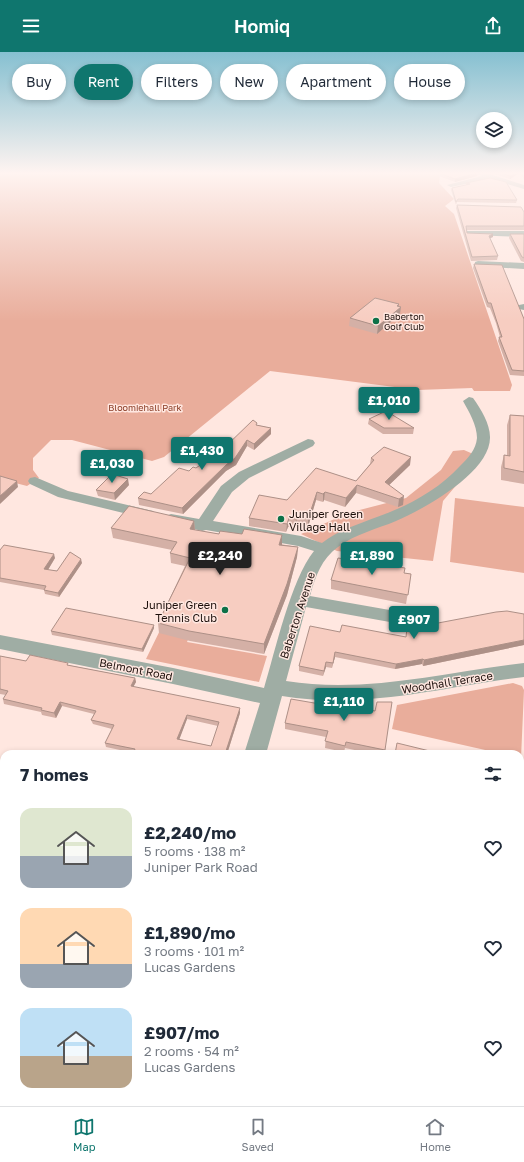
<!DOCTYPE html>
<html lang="en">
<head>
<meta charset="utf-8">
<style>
  body { margin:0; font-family:"Golos Text",sans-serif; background:#f2f2f3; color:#1f2937; height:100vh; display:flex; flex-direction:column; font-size:15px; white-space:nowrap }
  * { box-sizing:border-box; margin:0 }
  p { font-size:13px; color:#747a83 }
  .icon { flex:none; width:22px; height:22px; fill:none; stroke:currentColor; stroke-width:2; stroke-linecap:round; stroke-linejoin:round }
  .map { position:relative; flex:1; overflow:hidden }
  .side { position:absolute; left:0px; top:698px; width:524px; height:356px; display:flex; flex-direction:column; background:#fff; border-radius:12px 12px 0 0; box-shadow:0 2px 6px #0003 }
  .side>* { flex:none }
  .guide { position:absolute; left:12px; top:12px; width:500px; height:36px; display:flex; gap:8px }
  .fabs { position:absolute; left:476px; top:60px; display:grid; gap:8px }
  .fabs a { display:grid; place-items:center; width:36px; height:36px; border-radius:50%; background:#fff; box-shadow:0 2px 6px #0003; font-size:20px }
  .price { position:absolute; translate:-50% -34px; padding:0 9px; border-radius:4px; background:#0f766e; color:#fff; font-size:13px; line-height:26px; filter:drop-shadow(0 1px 2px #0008) }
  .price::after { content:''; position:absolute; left:50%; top:24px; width:12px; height:9px; margin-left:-6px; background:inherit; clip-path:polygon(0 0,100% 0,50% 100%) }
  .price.selected { background:#222; color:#fff }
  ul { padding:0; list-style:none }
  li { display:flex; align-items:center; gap:12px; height:100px; padding:0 20px }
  li span { display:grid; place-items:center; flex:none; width:112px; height:80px; border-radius:12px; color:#555 }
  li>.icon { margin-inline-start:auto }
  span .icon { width:48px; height:48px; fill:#fffc; stroke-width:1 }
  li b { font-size:17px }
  h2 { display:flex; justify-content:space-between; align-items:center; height:48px; padding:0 20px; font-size:17px }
  .chip { padding:0 14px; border-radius:18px; background:#fff; box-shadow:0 2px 6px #0003; font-size:14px; line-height:36px }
  .chip.selected { background:#0f766e; color:#fff }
  header { display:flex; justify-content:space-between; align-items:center; height:52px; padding:0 20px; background:#0f766e; color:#fff; font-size:18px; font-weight:600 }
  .dock { display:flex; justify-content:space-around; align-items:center; height:56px; border-top:1px solid #e0e1e3; background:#fff; font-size:11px; color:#747a83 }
  .dock a { display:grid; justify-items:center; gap:2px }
  .dock .selected { color:#0f766e }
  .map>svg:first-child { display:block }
</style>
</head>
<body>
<header><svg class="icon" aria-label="menu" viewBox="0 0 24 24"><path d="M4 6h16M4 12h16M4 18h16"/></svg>Homiq<svg class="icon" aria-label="share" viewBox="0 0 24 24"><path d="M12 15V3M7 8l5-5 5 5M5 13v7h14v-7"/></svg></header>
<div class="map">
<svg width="524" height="1054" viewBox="0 0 524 1054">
  <rect width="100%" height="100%" fill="#ffe7e0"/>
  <!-- green -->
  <g fill="#e9ad9b">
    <polygon points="0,121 447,121 440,123 439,131 454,147 445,154 454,162 512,333 510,339 474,339 472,336 418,338 270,319 164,405 152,409 72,388 51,388 33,406 33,418 39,426 27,434 0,427"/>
    <polygon points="464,398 480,405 443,449 433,509 337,499 301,482 348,461 406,446 441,418 453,399"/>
    <polygon points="455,446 524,455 524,521 450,510"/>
    <polygon points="189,519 215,523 187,590 267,604 259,630 146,607"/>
    <polygon points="513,631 522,634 524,638 521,706 520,702 503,702 392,677 397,653"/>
    <polygon points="524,1013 524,1054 514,1054 509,1050 520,1050 520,1017"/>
  </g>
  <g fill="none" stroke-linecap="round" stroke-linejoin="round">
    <!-- street -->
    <g fill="#9fada4" fill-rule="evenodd">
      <polygon points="475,121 486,121 524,133 524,137 490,127 451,135 447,133 482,124"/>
      <polygon points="466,179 524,179 524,185 469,183 466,183"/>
      <polygon points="478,209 524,211 524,217 475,214 475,210"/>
      <polygon points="524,252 524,258 519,257 518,255 519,253"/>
      <path d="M469,345L473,346C481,357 490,372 490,385C491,420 424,457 396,469C377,477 355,482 338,495C322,506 315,525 310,544L401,560L407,561L410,566L407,571L401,572L306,555L286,629C366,642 445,620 524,611V625C442,635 365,658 282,644L266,702H244L260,651L173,632L0,597V583L173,616L264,636C275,600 291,527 314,499L298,494L206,478L202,479L166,470L163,467L166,464L171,462L199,467L221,434L239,420L308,387L313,388L315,391L313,394L249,426L232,440L213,469L301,484L322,491C338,478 359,472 377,465C408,454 438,438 460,414C468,406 476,398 477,386C477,373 469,360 463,349Z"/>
      <polygon points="35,425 68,439 153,459 156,462 153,465 148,467 58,445 30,432 28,429 30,426"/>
      <polygon points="0,964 4,966 4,994 0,993"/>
      <polygon points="524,980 524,1010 520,1011 520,981"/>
      <polygon points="136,1050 171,1050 172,1053 138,1054"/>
      <polygon points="477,1050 507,1050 509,1054 479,1054"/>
    </g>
  </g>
  <!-- wall -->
  <g fill="#d4b0a6" fill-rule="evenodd">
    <polygon points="431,121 478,121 477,124 455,130"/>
    <polygon points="492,121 519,121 510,127"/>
    <polygon points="520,121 524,121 524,127"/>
    <polygon points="466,131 517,148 516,151 457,150 456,153 451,138 452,136 466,133"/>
    <polygon points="457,153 524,160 524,178 466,178 467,181 493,182 493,185 490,186 498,204 497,208 471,209 456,156"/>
    <polygon points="510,182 524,182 524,210 521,209 509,186"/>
    <polygon points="474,212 524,267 524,324 510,323 498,289 499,285 500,285 496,271 490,256 487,255 473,216"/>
    <polygon points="399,252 399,254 400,262 377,282 349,274 350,266"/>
    <polygon points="510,363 524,364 524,432 501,428 501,415 504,403 507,404 507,373"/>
    <polygon points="369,367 414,376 413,382 383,382 368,372"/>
    <polygon points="257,373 271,376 271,382 254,398 247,394 236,413 226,419 183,462 139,453 138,446 151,442 189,419 196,416"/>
    <polygon points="371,406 410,413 389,433 403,453 398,455 356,441 345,455 324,448 323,450 316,448 308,475 296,473 295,476 288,475 286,480 249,474 249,466 287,448 356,429 370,412"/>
    <polygon points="129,433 115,448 98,444 96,438"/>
    <polygon points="194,469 195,478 298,495 297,505 287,543 264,602 190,589 159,581 158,571 185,514 171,511 170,501 172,498 113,486 111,476"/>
    <polygon points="0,498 55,506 48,518 57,519 82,511 59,545 45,542 44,538 0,530"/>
    <polygon points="404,521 411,522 406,552 331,537 331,528"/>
    <polygon points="524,562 524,593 423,614 422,612 395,617 335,605 332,616 326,615 323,624 299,619 299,614 340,580 406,585 408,567 417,575"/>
    <polygon points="154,576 143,600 52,583 51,579"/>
    <path d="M0,604L26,609L68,613L135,626L136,630L133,635L240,661L227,702H133L134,701L106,695L105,691L112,677L93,672L91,668L94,662L62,654L56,666L42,663L41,660L4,652L3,647L6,643L0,642ZM187,667L218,674L211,694L179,687Z"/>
    <polygon points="392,650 384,702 374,702 345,696 344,700 325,696 326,685 285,677 285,671 320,652 375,659"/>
    <polygon points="0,864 4,865 4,922 0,921"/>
    <polygon points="428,1050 436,1050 435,1052"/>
  </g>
  <!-- shaded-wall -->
  <g fill="#ad9087">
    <polygon points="476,121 478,121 477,124 455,130 455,127"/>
    <polygon points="515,121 519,121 510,127 510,124"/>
    <polygon points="493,182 493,185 488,187 489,184"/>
    <polygon points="399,252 398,257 401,255 400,262 377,282 378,274"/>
    <polygon points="271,376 271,382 254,398 254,392"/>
    <polygon points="247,388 247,394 236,413 226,419 183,462 182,456"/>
    <polygon points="411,405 410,413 384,438 385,430"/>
    <polygon points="128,427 129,433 115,448 114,441"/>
    <polygon points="17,429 18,435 0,452 0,444"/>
    <polygon points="357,433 356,441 345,455 346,446"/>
    <polygon points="317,440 316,448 308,475 308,467"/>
    <polygon points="325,440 324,448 323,450 323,442"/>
    <polygon points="404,444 403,453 398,455 399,447"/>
    <polygon points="297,465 296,473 295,476 296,467"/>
    <polygon points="289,466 288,475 286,480 287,472"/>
    <polygon points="194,469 195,479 190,477"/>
    <polygon points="282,483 282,493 279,493"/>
    <polygon points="298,495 297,505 287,543 264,602 264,592"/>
    <polygon points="54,502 55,506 46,521 44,517"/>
    <polygon points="81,507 82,511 59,545 58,541"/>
    <polygon points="154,573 154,576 143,600 142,597"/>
    <polygon points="524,588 524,593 423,614 424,608"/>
    <polygon points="335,600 335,605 332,616 333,611"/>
    <polygon points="423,607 422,612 395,617 396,612"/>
    <polygon points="326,610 326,615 323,624 324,619"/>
    <polygon points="135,626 136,630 131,639 131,634"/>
    <polygon points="60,650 62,654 56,666 54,661"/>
    <polygon points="240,656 240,661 227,702 225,702"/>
    <polygon points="187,663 187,667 178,691 177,687"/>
    <polygon points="39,1051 42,1054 38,1054"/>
  </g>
  <!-- building -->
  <g fill="#f7cdc1" stroke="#ad9087" fill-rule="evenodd">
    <polygon points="439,121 476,121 455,127"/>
    <polygon points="501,121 515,121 510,124"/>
    <polygon points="490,126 506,130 517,148 458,147 456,150 452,136 470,132 466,131"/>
    <polygon points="457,153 521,155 524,160 524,174 466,174 467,181 493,182 489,184 498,204 472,205"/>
    <polygon points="510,182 524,182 524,206 522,205"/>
    <polygon points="474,212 502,213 524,267 524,319 512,318 499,285 502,285 496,267 491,251 488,251"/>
    <polygon points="375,246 399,252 397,254 401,255 378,274 350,266"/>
    <polygon points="386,359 414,376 384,376 369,367"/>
    <polygon points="510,363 524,364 524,420 504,416 504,403 510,404"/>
    <polygon points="253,368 257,371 256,373 271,376 254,392 247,388 235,406 226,413 182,456 138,446 144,440 151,442 179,416 189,419 193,415 196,416 223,397"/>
    <polygon points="384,395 411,405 385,430 404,444 399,447 357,433 346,446 325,440 323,442 317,440 308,467 297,465 296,467 289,466 287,472 249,466 259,443 287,448 316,416 356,429 374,408 371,406"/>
    <polygon points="112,422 128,427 114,441 96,438"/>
    <polygon points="0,424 17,429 0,444"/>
    <polygon points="129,454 194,469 190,477 219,482 220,479 242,482 244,477 282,483 279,493 298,495 287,532 264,592 189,579 158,571 190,506 170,501 177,490 111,476"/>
    <polygon points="4,493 54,502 44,517 57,519 70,500 81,507 58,541 44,538 46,534 0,526 0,498"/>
    <polygon points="338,506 405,516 404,521 411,522 408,543 331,528"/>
    <polygon points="66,556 154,573 142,597 51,579"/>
    <polygon points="507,559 524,562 524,588 424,608 423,607 396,612 335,600 333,611 326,610 324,619 299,614 310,574 340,580 342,573 406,585 408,567 411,564 417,575 496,560"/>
    <path d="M30,603L68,611L67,613L135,626L131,634L240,656L225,702H133L135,697L105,691L114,673L91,668L96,659L60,650L54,661L41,658L42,656L3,647L8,639L0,637V604L26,609ZM187,663L219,670L211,694L177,687Z"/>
    <polygon points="291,647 320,652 321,648 375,659 377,650 392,650 385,698 346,690 345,694 325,689 328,679 285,671"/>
    <polygon points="397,691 442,702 395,702"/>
    <polygon points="0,864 4,865 4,917 0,916"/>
    <polygon points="10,1050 36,1050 39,1051 38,1054 8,1054"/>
    <polygon points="205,1050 240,1050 239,1054 204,1054"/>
  </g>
  <!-- sky -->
  <linearGradient id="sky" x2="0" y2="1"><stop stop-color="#86c0d1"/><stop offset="0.45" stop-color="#fff4f1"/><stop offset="1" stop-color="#fff4f1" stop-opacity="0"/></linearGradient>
  <rect width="524" height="269" fill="url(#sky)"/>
  <!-- markers -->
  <g fill="#0d7148" stroke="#ffe7e0" stroke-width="1.5">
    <circle cx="376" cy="269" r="4"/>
    <circle cx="281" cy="467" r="4"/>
    <circle cx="225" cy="558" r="4"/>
  </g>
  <g text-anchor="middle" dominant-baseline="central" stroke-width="3" stroke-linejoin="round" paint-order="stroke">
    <!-- far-poi labels -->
    <g font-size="9" fill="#1c0f0b" stroke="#ffe7e0" text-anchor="start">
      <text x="384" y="264">Baberton<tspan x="384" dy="10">Golf Club</tspan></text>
    </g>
    <!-- far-park labels -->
    <g font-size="9" fill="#893b24" stroke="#ffe7e0">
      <text x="145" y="355">Bloomiehall Park</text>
    </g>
    <!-- poi labels -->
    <g font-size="11" fill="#1c0f0b" stroke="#ffe7e0" text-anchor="start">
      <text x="289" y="461">Juniper Green<tspan x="289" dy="13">Village Hall</tspan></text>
      <text x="217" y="552" text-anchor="end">Juniper Green<tspan x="217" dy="13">Tennis Club</tspan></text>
    </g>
    <!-- street labels -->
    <g font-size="11" fill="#1c0f0b" stroke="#ffe7e0">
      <text transform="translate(297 563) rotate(-72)">Baberton Avenue</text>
      <text transform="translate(136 617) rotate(11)">Belmont Road</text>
      <text transform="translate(447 630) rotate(-9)">Woodhall Terrace</text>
    </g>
  </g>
</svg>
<div class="fabs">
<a><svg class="icon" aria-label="layers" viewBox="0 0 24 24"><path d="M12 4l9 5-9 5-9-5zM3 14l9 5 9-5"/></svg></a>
</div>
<b class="price" style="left:389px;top:369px">£1,010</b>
<b class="price" style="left:202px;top:419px">£1,430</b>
<b class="price" style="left:112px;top:432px">£1,030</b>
<b class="price selected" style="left:220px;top:524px">£2,240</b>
<b class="price" style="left:372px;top:524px">£1,890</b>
<b class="price" style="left:414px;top:588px">£907</b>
<b class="price" style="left:344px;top:670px">£1,110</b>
<div class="guide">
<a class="chip">Buy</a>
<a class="chip selected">Rent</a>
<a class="chip">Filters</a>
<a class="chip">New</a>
<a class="chip">Apartment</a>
<a class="chip">House</a>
</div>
<section class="side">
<h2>7 homes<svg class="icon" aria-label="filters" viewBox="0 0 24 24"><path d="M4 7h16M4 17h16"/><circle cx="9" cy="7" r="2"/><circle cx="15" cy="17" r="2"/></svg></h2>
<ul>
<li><span style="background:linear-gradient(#dfe7d0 60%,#9aa5b1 0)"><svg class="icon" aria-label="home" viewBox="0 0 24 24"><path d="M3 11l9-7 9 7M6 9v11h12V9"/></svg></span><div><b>£2,240/mo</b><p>5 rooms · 138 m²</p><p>Juniper Park Road</p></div><svg class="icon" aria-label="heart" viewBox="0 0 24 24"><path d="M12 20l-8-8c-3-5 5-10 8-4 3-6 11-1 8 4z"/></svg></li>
<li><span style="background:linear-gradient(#ffd9b3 70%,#9aa5b1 0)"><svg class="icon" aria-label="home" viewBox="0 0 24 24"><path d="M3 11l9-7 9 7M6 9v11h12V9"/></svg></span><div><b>£1,890/mo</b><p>3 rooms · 101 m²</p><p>Lucas Gardens</p></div><svg class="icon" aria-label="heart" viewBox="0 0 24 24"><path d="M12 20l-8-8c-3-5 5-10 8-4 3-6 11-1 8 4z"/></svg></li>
<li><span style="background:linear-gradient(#bfe0f5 60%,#b9a48a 0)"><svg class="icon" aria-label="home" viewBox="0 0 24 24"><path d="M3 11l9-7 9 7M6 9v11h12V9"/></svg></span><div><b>£907/mo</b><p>2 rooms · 54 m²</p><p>Lucas Gardens</p></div><svg class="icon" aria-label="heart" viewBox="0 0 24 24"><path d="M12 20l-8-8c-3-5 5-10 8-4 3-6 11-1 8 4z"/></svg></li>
</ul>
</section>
</div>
<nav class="dock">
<a class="selected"><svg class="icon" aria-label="map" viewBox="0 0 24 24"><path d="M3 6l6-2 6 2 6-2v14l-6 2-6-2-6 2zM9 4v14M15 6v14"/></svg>Map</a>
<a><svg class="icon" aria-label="saved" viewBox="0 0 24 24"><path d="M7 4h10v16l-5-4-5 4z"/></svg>Saved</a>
<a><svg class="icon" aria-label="home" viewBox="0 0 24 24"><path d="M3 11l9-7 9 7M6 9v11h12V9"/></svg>Home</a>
</nav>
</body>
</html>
